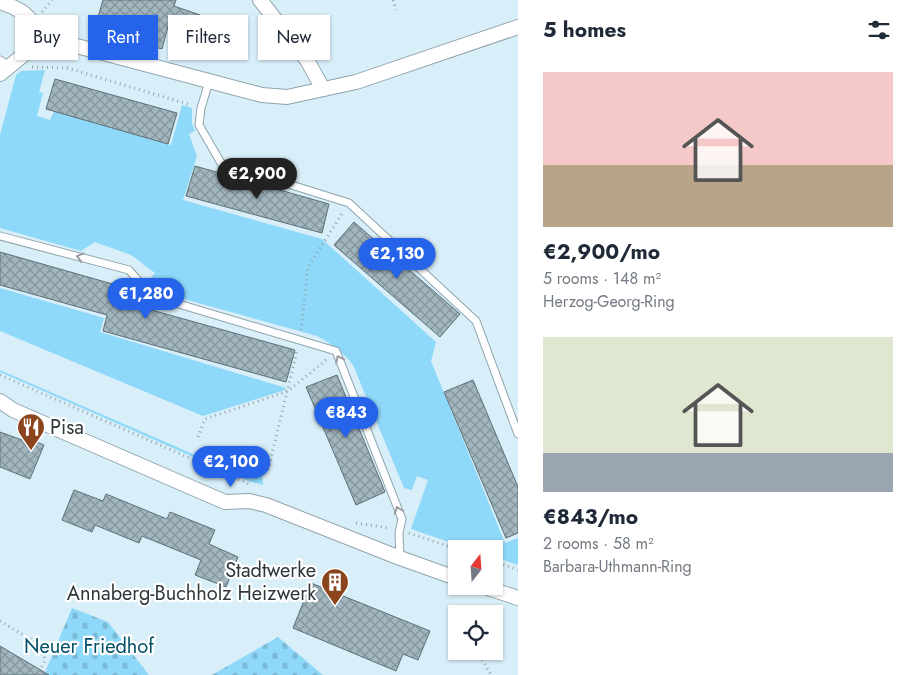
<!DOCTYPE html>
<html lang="en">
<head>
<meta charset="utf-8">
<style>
  body { margin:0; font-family:Jost,sans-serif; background:#f6f6f7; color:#1f2937; height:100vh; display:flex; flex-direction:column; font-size:19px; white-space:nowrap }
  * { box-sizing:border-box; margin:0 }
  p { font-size:16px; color:#747a83 }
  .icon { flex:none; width:28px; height:28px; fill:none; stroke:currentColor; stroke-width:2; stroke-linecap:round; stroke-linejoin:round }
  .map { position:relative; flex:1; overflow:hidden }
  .panel { display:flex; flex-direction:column; background:#fff; width:400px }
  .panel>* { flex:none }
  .top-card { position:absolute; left:15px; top:15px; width:428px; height:45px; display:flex; gap:10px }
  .needle { width:32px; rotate:17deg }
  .buttons { position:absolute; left:448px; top:540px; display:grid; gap:10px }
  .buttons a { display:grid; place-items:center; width:55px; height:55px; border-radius:0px; background:#fff; box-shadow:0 1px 4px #0004; font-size:25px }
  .price { position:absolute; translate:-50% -42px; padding:0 11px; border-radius:18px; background:#2563eb; color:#fff; font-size:16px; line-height:32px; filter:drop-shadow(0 1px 2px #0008) }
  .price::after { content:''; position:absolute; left:50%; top:30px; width:15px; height:11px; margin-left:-8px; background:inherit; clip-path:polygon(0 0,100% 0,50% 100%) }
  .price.current { background:#222; color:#fff }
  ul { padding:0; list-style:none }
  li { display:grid; align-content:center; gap:10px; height:265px; padding:0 25px }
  li span { display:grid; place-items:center; height:155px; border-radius:0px; color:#555 }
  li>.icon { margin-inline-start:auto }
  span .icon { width:90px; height:90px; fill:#fffc; stroke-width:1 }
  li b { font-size:21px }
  h2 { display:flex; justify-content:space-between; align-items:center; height:60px; padding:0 25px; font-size:21px }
  .pill { padding:0 18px; border-radius:0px; background:#fff; box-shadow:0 1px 4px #0004; font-size:18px; line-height:45px }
  .pill.current { background:#2563eb; color:#fff }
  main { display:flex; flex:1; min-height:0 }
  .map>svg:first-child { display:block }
</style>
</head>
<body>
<main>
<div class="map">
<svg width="518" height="675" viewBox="0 0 518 675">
  <defs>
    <pattern id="cemetery-stones" width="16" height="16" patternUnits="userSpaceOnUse" patternTransform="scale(1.25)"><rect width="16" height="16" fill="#8ed8f9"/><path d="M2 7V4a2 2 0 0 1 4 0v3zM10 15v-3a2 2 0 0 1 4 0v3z" fill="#7bbad6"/></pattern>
    <pattern id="building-cross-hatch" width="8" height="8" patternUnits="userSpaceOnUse" patternTransform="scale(1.25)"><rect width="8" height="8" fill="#a1b6bf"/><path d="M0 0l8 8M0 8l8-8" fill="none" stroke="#84959c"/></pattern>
  </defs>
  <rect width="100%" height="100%" fill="#d8eef8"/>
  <!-- green -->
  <g fill="#8ed8f9">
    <path d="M45,70L39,92L43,93L37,116L50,120L54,111L171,145L182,105L192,108V124L195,131L189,134L197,156L183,200L322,239L436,342L431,361L505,543L518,538V565L494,557V549H469L411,529L428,480L417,476L412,490L404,488L353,365C343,352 331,344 317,336L162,293L146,283L155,273L131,255L95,242L81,251L0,228V135L16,75L21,71Z"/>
    <polygon points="0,288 104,318 100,332 286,388 285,390 203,416 0,331"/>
    <path d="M0,370L248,478L253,467C261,471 263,476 263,485L248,481L0,372Z"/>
  </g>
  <!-- cemetery -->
  <g fill="url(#cemetery-stones)">
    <polygon points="72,608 108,622 149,675 44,675"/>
    <polygon points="278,637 323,675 212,675"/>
  </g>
  <!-- building -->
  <g fill="url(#building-cross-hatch)" stroke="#5d7078">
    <polygon points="103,0 176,0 174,6 200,15 197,26 170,19 162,49 121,37 120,41 93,34"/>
    <polygon points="55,79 177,113 168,144 46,109"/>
    <polygon points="195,166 329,204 322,233 186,196"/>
    <polygon points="354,222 460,314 440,337 334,245"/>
    <polygon points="0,252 116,285 112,299 295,350 286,382 103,331 107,315 0,285"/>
    <polygon points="337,375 385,492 356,505 306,387"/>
    <polygon points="473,380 518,487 518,533 506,538 444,392"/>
    <polygon points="0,432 25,441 27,438 44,445 30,479 0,467"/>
    <polygon points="74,490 103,501 106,494 167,519 170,512 215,530 209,544 238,557 226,587 195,575 201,560 142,536 139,543 95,525 92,532 62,520"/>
    <polygon points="311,583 430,631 418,660 403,654 396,671 293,628"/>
    <polygon points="0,646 49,675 0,675"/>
  </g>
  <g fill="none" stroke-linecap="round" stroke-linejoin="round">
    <!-- service casing -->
    <g stroke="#90a4ae" stroke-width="9">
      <g id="service">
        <polyline points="0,60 9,66"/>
        <polyline points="209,82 201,108 199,125 221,163 349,203 476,321 518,434"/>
        <polyline points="0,236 129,270 152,296 336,351 402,519 399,533 400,558"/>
      </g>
    </g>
    <!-- minor casing -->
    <g stroke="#90a4ae" stroke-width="16">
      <g id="minor">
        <polyline points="260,0 307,60 323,89"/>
        <path d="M0,2C21,9 31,15 39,36"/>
        <polyline points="39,36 262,95 287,97 356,82 518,27"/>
        <polyline points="0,74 27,52 39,36"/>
        <polyline points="0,401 13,410 225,502 249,501 266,505 400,558 456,578"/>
        <polyline points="482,586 518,598"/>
      </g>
    </g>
    <!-- path -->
    <g stroke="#95a6ad" stroke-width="3" stroke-dasharray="1 4" stroke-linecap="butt">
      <polyline points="393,0 396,10"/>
      <polyline points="42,12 52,0"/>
      <polyline points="32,67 67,68 191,105"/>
      <polyline points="301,330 308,267 343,212"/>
      <polyline points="0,375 249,484"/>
      <polyline points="198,437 205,419 288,391 326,360"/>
      <polyline points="268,470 297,351"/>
      <polyline points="356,523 389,528"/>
      <polyline points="409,533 456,549"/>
      <polyline points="494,561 518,570"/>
      <polyline points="0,621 42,646 45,661 37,675"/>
      <polyline points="477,651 491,675"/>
    </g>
    <!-- service -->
    <use href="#service" stroke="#fff" stroke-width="7"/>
    <!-- minor -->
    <use href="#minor" stroke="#fff" stroke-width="14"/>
  </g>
  <!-- one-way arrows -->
  <defs><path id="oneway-chevron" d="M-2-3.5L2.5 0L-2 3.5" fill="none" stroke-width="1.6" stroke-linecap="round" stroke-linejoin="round" transform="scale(1.25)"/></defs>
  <g stroke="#979b9d">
    <use href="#oneway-chevron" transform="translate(80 257) rotate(-165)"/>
    <use href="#oneway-chevron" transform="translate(339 359) rotate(-116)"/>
    <use href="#oneway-chevron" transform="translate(398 510) rotate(-111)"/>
  </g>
  <!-- icons -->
  <defs>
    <g id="restaurant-pin" transform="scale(1.4375)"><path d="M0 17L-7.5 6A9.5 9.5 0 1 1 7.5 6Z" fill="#8a451d" stroke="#fff"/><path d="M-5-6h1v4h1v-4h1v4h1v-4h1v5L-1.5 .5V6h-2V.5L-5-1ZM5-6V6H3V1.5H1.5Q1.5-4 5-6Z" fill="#fff"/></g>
    <g id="building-pin" transform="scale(1.4375)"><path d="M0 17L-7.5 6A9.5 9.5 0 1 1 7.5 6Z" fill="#8a451d" stroke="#fff"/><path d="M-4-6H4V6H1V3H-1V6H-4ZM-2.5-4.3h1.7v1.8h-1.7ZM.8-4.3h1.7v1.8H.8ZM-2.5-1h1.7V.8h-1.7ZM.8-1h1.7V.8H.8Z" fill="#fff"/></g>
  </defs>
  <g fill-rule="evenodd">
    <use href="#restaurant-pin" x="31" y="427"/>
    <use href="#building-pin" x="335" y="582"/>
  </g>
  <g text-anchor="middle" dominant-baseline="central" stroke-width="4.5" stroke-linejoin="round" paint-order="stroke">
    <!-- poi labels -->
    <g font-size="20" fill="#2f373b" stroke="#fff" text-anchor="start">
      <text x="50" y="427">Pisa</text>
      <text x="316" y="570" text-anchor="end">Stadtwerke<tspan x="316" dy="23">Annaberg-Buchholz Heizwerk</tspan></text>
    </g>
    <!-- park labels -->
    <g font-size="20" fill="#004f68" stroke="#fff">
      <text x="89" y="646">Neuer Friedhof</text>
    </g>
  </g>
</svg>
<div class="buttons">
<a><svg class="needle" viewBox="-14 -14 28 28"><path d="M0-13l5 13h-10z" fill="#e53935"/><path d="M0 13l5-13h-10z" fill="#747a83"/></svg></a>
<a><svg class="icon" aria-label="locate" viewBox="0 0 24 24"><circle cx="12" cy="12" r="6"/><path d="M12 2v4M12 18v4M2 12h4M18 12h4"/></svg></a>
</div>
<b class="price current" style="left:257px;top:200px">€2,900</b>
<b class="price" style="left:397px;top:280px">€2,130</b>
<b class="price" style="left:146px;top:320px">€1,280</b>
<b class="price" style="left:346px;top:439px">€843</b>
<b class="price" style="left:231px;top:488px">€2,100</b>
<div class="top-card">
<a class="pill">Buy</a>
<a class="pill current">Rent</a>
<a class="pill">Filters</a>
<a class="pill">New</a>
</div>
</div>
<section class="panel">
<h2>5 homes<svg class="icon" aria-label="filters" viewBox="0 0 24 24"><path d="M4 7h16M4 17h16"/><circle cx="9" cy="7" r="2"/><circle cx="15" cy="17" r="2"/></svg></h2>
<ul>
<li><span style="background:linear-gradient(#f6c9c9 60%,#b9a48a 0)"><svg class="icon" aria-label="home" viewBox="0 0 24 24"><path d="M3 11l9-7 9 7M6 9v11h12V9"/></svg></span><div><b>€2,900/mo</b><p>5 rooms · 148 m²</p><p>Herzog-Georg-Ring</p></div></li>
<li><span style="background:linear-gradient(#dfe7d0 75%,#9aa5b1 0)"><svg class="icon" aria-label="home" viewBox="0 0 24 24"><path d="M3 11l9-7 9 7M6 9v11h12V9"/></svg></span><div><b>€843/mo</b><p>2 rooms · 58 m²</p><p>Barbara-Uthmann-Ring</p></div></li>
</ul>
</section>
</main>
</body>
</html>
